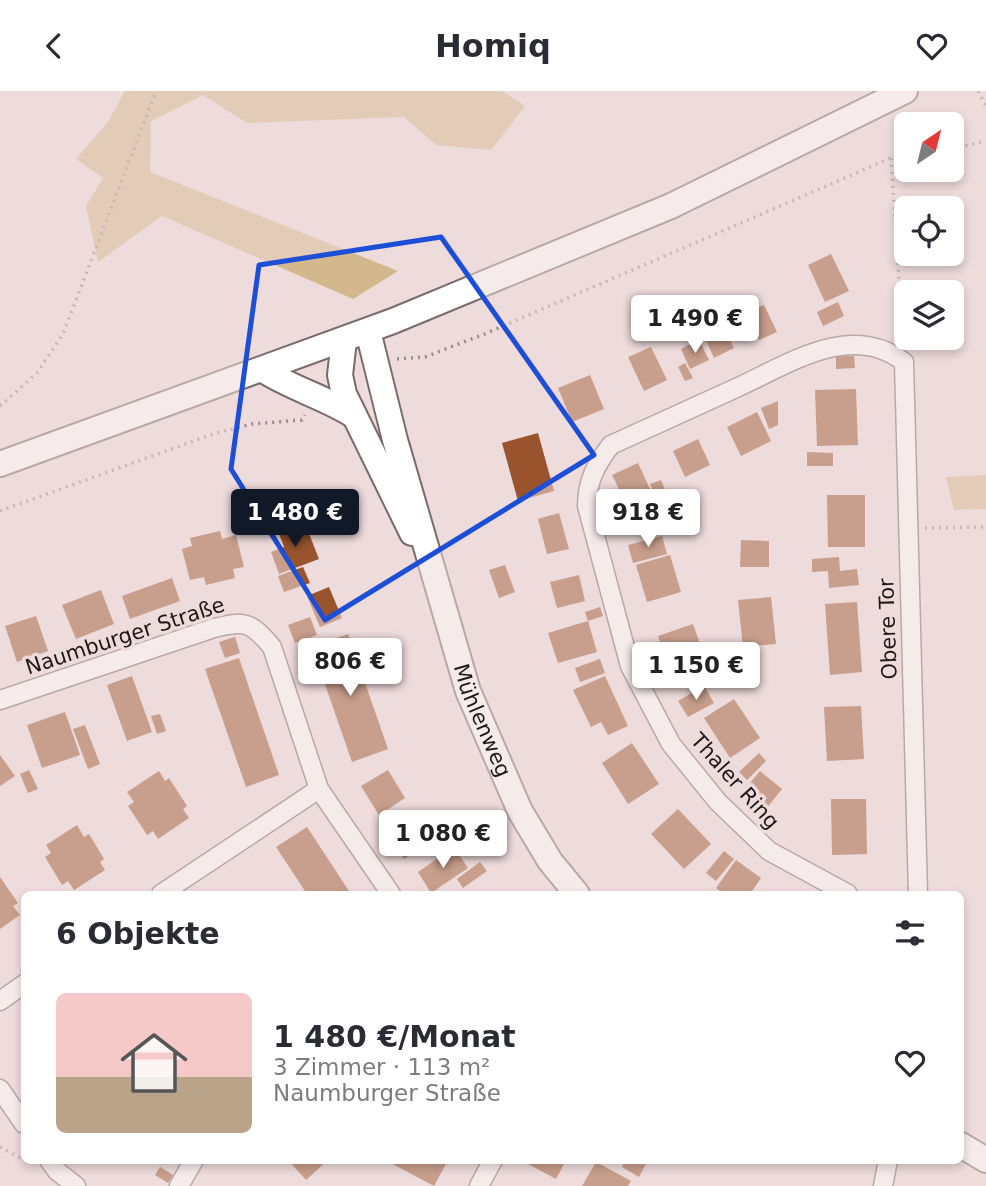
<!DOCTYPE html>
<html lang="de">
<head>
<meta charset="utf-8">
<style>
  body { margin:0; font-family:"DejaVu Sans",sans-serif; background:#f2f2f3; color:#2b2b33; height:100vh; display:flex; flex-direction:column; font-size:26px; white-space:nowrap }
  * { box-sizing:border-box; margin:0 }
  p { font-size:23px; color:#7c7c81 }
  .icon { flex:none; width:38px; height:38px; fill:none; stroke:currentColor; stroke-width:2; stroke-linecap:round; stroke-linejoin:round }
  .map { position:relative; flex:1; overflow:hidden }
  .panel { position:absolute; left:21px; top:800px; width:943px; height:273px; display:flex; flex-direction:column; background:#fff; border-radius:10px; box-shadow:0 4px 10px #0003 }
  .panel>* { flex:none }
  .needle { width:46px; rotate:35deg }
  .fabs { position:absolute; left:894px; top:21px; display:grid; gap:14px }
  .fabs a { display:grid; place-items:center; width:70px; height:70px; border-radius:10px; background:#fff; box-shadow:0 4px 10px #0003; font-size:35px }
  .price { position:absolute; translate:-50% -60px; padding:0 16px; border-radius:7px; background:#fff; color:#222; font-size:23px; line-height:46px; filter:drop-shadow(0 2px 4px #0008) }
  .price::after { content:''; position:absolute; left:50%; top:42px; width:21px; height:16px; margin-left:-10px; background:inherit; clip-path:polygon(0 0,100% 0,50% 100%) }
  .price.on { background:#111827; color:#fff }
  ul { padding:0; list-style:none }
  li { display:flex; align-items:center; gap:21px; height:175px; padding:0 35px }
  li+li { border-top:2px solid #e1e1e2 }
  li span { display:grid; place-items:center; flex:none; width:196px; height:140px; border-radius:10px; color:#555 }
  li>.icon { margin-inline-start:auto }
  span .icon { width:84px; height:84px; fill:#fffc; stroke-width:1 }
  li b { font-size:30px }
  h2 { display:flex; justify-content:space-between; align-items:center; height:84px; padding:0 35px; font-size:30px }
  header { display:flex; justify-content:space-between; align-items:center; height:91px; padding:0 35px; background:#fff; font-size:32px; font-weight:800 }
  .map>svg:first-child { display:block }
</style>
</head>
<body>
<header><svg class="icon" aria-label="back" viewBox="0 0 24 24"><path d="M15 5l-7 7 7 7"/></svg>Homiq<svg class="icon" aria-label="heart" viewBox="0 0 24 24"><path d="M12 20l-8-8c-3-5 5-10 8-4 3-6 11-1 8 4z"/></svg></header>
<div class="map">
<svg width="986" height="1095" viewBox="0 0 986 1095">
  <rect width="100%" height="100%" fill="#eedbdb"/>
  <!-- green -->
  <g fill="#d2b88c">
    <polygon points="125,0 502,0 525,15 491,59 436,54 404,26 247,32 203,4 151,30 150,81 398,180 353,208 162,125 98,171 86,115 103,87 76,68 108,31"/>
    <polygon points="986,384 986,418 954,419 946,386"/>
  </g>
  <!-- building -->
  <g fill="#99542d">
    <polygon points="831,163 849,200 825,211 808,174"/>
    <polygon points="838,211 844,225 823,235 817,221"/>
    <polygon points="764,214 777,241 759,249 746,222"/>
    <polygon points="724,237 734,257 714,267 705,247"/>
    <polygon points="699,249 709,269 690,278 681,258"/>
    <polygon points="651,256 667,289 644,300 628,266"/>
    <polygon points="836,265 854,265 855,277 836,278"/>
    <polygon points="685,272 693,287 685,290 678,276"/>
    <polygon points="590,284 604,318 572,331 558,297"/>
    <polygon points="856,298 858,354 817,355 815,299"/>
    <polygon points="778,310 778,334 769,338 761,317"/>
    <polygon points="757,321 771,350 741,365 727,336"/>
    <polygon points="538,342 554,400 518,410 502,352"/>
    <polygon points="698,348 710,374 685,386 673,360"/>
    <polygon points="807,361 833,362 833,375 807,375"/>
    <polygon points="638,372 650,398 625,410 612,384"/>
    <polygon points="661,389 671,413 661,418 650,393"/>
    <polygon points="827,404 865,404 865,456 828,456"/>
    <polygon points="559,422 569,458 547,463 538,428"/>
    <polygon points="304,430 319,468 279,483 271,461 284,456 278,440"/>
    <polygon points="220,440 222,448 236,444 244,476 233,478 235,487 206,494 204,486 190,489 182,458 192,455 190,447"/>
    <polygon points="662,445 667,463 633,472 628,454"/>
    <polygon points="741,449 769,450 769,476 740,476"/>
    <polygon points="670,464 681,501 647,511 636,474"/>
    <polygon points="839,466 840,480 857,478 859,494 829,497 828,480 812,481 812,468"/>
    <polygon points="505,474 515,501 499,507 489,479"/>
    <polygon points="303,476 310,492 284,501 278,485"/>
    <polygon points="579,484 585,510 557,517 550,491"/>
    <polygon points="172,487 180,510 130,528 122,505"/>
    <polygon points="329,496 342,527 320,536 307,505"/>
    <polygon points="101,499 114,533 76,548 62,514"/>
    <polygon points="771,506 776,553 743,556 738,509"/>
    <polygon points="857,511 862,581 830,584 825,513"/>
    <polygon points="600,516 603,525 588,530 585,521"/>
    <polygon points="36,525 48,560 17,571 5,535"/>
    <polygon points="310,526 317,544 295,552 288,534"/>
    <polygon points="588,530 597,561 558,572 548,542"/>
    <polygon points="693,533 711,585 684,595 680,583 672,586 658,545"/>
    <polygon points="348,543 388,658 352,671 312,556"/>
    <polygon points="235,546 240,562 225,567 219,551"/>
    <polygon points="239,567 279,684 246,696 205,578"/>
    <polygon points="600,568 605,582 580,591 575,577"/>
    <polygon points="132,585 152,641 127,650 107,594"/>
    <polygon points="605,585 628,635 608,644 601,631 591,636 573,599"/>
    <polygon points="704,595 714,612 688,626 678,610"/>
    <polygon points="734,608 760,647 730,667 704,627"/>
    <polygon points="861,615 864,668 827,670 824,616"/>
    <polygon points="65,621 80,664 42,677 27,634"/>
    <polygon points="160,623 166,640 157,643 151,625"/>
    <polygon points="85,634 100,673 88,678 73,638"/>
    <polygon points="632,652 659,693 628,713 602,672"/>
    <polygon points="759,662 766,670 747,689 739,681"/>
    <polygon points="0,664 15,685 0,695"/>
    <polygon points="29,679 38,698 28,702 20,683"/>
    <polygon points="388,679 405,707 379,724 361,695"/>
    <polygon points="159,680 165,690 169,687 187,715 183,718 189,727 158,748 153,740 147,744 128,715 134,711 127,701"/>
    <polygon points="760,680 782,698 766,718 744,699"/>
    <polygon points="831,708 866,708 867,763 832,764"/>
    <polygon points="678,718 711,753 684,778 651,743"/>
    <polygon points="415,723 433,750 404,768 387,741"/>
    <polygon points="77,734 84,746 89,743 104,768 100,771 105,779 74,799 68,790 62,794 45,766 51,762 46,754"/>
    <polygon points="307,736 351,803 307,803 276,756"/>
    <polygon points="454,756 468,777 431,802 418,781"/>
    <polygon points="724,760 734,768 716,790 706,782"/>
    <polygon points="736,769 761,787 750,803 724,803 716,797"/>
    <polygon points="480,771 487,780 463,797 457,788"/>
    <polygon points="0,786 18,812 13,815 20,824 0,838"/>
    <polygon points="288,1069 328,1069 306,1089"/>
    <polygon points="385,1069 448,1069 434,1095"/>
    <polygon points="530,1069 566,1069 556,1088 528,1073"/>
    <polygon points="625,1069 643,1069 647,1071 639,1086 622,1076"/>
    <polygon points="596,1071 631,1090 628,1095 582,1095"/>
    <polygon points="160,1076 173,1084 168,1092 155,1084"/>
  </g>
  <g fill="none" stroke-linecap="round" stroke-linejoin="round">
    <!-- street casing -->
    <g stroke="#7a6a6a" stroke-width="21">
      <g id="street">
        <path d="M0,609L214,537C245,529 251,531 272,556L319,698L391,803"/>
        <polyline points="161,803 319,698"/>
        <path d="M848,803L769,760L718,711L671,653L630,575L587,415C587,390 596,373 611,354C652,335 693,317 734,298C786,275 850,229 904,271L918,803"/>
        <polyline points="0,910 24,893"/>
        <polyline points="0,998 24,1033"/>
        <polyline points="49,1069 57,1080 76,1095"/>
        <polyline points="179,1095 194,1069"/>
        <polyline points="479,1095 493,1069"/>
        <polyline points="883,1095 888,1069"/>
      </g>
    </g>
    <!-- secondary casing -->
    <g stroke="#7a6a6a" stroke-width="28">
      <g id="secondary">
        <path id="s1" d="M368,240L395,349L468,600L520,720L550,770L577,803"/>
        <polyline points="344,249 340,284 344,303 412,442"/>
        <path d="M263,279C291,297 324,306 353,324"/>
        <polyline points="0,373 393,230 671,115 905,0"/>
        <polyline points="961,1054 986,1069"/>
      </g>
    </g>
    <!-- path -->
    <g stroke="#9a8b8c" stroke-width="3.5" stroke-dasharray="2 5" stroke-linecap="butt">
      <polyline points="978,0 986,15"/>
      <polyline points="952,58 986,50"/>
      <polyline points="891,67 903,250"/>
      <polyline points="397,268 425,266 487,242 891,67 906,65"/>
      <polyline points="0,315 37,282 63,243 156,0"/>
      <polyline points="0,420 213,343 252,333 302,329 305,324"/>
      <polyline points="925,437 986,436"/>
      <polyline points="0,1056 24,1069"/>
    </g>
    <!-- street -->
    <use href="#street" stroke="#fff" stroke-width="18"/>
    <!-- secondary -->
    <use href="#secondary" stroke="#fff" stroke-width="24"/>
  </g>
  <!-- marked area -->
  <path d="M0 0H986V1095H0ZM441,146L594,364L325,529L231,378L259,174Z" fill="#eedbdb" fill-opacity=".55" fill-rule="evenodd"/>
  <path fill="none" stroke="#1d4ed8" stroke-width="5" stroke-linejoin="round" d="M441,146L594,364L325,529L231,378L259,174Z"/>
  <g text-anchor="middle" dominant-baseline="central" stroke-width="7" stroke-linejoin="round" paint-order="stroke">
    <!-- street labels -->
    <g font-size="21" fill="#1f1819" stroke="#eedbdb">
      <text transform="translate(888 538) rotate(-92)">Obere Tor</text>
      <text transform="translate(125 545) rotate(-18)">Naumburger Straße</text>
      <text stroke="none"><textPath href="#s1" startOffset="406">Mühlenweg</textPath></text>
      <text transform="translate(735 690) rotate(48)">Thaler Ring</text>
    </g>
  </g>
</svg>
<div class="fabs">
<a><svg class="needle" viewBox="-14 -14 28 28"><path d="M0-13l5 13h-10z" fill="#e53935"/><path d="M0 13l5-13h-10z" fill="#7c7c81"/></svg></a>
<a><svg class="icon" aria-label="locate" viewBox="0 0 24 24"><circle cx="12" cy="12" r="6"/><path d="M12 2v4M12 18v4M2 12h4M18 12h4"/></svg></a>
<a><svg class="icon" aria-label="layers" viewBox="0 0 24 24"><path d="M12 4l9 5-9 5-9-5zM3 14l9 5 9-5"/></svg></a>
</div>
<b class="price" style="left:695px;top:264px">1 490 €</b>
<b class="price on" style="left:295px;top:458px">1 480 €</b>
<b class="price" style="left:648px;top:458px">918 €</b>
<b class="price" style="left:350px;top:607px">806 €</b>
<b class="price" style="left:696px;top:611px">1 150 €</b>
<b class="price" style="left:443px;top:779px">1 080 €</b>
<section class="panel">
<h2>6 Objekte<svg class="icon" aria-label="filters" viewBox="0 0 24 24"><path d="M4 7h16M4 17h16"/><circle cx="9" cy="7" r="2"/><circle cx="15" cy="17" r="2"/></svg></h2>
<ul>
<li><span style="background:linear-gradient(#f6c9c9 60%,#b9a48a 0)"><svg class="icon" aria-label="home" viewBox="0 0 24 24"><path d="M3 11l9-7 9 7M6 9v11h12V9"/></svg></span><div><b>1 480 €/Monat</b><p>3 Zimmer · 113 m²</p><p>Naumburger Straße</p></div><svg class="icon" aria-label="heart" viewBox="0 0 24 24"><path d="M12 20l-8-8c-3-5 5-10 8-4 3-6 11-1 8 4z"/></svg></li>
</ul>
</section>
</div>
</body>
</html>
